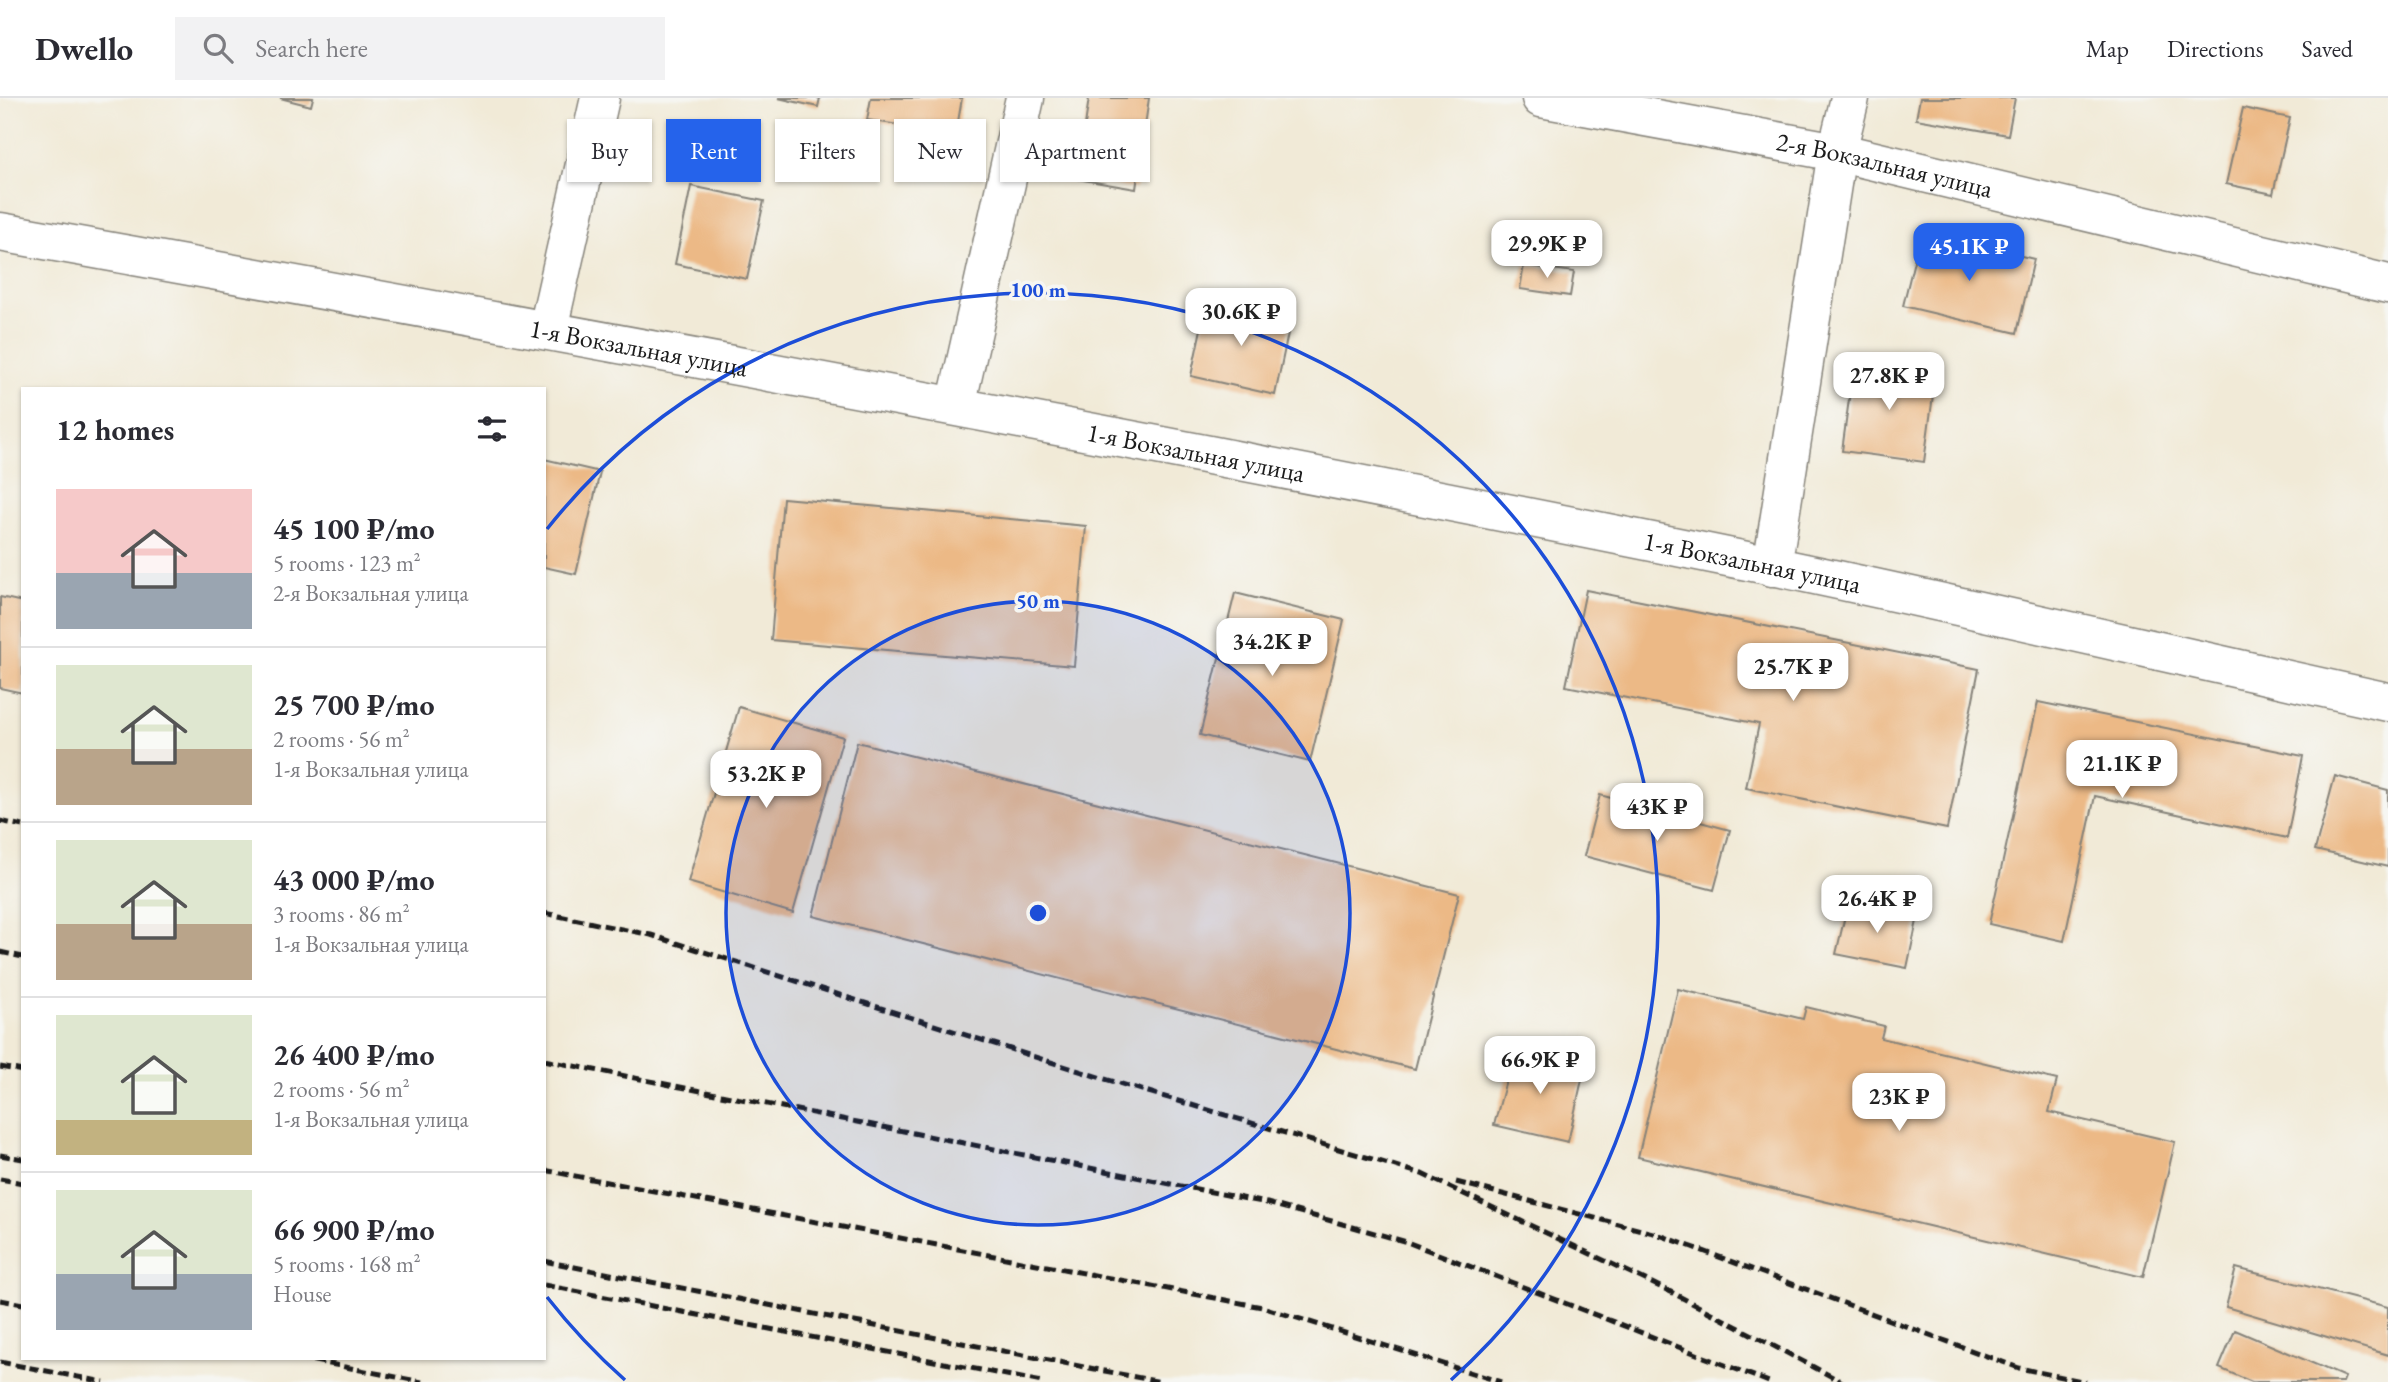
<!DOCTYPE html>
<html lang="en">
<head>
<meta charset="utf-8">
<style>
  body { margin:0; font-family:"EB Garamond",serif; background:#f2f2f3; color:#2b2b33; height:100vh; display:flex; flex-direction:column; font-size:26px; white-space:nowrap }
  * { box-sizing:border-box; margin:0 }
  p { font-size:23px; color:#7c7c81 }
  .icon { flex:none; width:38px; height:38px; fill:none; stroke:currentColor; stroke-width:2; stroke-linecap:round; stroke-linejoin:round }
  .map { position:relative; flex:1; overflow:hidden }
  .sheet { position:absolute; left:21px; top:289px; width:525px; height:973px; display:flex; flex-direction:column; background:#fff; border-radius:0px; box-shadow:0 2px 5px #0004 }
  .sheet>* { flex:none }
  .banner { position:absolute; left:567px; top:21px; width:665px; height:63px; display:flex; gap:14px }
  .price { position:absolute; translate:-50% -60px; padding:0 16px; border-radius:14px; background:#fff; color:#222; font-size:23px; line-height:46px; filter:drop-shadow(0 2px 4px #0008) }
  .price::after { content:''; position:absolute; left:50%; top:42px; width:21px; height:16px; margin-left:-10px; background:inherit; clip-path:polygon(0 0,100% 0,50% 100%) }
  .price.on { background:#2563eb; color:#fff }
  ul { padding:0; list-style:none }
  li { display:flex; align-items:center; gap:21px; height:175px; padding:0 35px }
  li+li { border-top:2px solid #e1e1e2 }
  li span { display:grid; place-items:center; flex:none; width:196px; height:140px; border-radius:0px; color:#555 }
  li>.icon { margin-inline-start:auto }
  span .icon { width:84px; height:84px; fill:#fffc; stroke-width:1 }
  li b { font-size:30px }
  h2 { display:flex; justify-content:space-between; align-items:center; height:84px; padding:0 35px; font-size:30px }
  .tag { padding:0 24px; border-radius:0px; background:#fff; box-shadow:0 2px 5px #0004; font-size:24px; line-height:63px }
  .tag.on { background:#2563eb; color:#fff }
  header { display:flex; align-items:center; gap:42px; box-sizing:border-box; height:98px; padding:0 35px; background:#fff; border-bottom:2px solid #e1e1e2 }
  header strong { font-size:33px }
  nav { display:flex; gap:38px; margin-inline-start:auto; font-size:24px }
  .search { width:490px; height:63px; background:#f2f2f3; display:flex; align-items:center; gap:18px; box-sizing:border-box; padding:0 24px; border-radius:0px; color:#7c7c81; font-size:26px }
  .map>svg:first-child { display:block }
</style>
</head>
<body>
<header>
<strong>Dwello</strong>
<div class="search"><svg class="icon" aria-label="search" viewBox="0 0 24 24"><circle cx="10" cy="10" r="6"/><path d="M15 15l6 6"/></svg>Search here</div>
<nav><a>Map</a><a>Directions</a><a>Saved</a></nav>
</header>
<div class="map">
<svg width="2388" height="1284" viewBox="0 0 2388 1284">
  <rect width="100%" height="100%" fill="#f6f6f2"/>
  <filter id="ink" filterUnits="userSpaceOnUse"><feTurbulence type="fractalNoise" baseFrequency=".0143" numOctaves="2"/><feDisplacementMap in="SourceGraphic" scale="14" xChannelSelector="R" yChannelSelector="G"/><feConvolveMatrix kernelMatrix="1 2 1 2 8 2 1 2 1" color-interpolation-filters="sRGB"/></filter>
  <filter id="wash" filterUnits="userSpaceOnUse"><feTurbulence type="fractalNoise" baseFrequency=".00686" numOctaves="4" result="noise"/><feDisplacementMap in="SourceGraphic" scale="28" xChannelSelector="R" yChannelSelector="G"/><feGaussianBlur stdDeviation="1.57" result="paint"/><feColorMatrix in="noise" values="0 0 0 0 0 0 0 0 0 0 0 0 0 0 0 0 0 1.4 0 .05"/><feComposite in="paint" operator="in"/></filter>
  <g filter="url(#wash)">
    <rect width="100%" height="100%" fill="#f1ead7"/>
    <g id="blocks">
      <!-- building -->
      <g fill="#ecb986">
        <polygon points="280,0 313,0 311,8"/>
        <polygon points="778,0 820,0 818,9"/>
        <polygon points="871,0 962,0 956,36 867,22"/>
        <polygon points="1089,0 1149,0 1136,91 1077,81"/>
        <polygon points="1920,0 2015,0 2008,37 1916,21"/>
        <polygon points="2243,10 2290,20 2273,96 2226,86"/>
        <polygon points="691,88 764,103 747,181 675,166"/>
        <polygon points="1921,134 2034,161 2017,235 1903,208"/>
        <polygon points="1524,167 1574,174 1570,198 1520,191"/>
        <polygon points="1207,203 1291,221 1275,297 1191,278"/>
        <polygon points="1854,264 1936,275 1924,364 1842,353"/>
        <polygon points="544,361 600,374 576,476 544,469"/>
        <polygon points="783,400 1086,428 1074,568 771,542"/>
        <polygon points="1586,492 1979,571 1947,731 1746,690 1759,626 1566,588"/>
        <polygon points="1235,495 1344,522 1310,664 1200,637"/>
        <polygon points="0,499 23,504 23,595 0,590"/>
        <polygon points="2038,604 2303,658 2287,740 2095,698 2064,843 1989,826"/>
        <polygon points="739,609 843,639 793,815 688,784"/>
        <polygon points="857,644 1459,796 1415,971 813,818"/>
        <polygon points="2335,678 2388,692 2388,769 2315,752"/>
        <polygon points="1600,697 1730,732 1714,792 1584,758"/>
        <polygon points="1848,805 1918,818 1907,870 1836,856"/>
        <polygon points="1678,891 1803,921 1806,909 1884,928 1881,940 2057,982 2049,1014 2175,1044 2143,1179 1638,1059"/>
        <polygon points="1514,953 1585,968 1568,1044 1494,1027"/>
        <polygon points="2236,1170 2388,1209 2388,1257 2226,1209"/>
        <polygon points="2235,1232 2345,1279 2343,1284 2252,1284 2219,1270"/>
      </g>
    </g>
  </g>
  <g filter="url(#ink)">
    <use href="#blocks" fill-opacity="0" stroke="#86837a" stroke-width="2"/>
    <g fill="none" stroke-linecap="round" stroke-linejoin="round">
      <!-- street casing -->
      <g stroke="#86837a" stroke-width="41">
        <g id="street">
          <path id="s1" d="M1541,0L1837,54L2388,186"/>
          <path id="s2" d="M0,134C590,239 1179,348 1767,467C1975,510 2181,559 2388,604"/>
          <polyline points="548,231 600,0"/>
          <polyline points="956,308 1025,0"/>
          <polyline points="1772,469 1837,54 1850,0"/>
        </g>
      </g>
      <!-- street -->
      <use href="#street" stroke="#fff" stroke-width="38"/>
      <!-- rail -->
      <g stroke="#1c1c1c" stroke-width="5" stroke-dasharray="10 5" stroke-linecap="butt">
        <polyline points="0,723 23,728"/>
        <polyline points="544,815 651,837 1095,978 1422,1076 1673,1195 1842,1284"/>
        <polyline points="0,854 23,859"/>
        <polyline points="544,962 1267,1105 1407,1144 1769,1284"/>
        <polyline points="0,969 23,973"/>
        <polyline points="0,1057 23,1061"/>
        <polyline points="544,1072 1262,1209 1501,1284"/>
        <polyline points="0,1081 23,1085"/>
        <polyline points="1456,1084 1657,1136 2019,1270 2086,1284"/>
        <polyline points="544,1163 1161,1284"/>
        <polyline points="544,1187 1042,1284"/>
        <polyline points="0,1202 23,1206"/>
        <polyline points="299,1260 422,1284"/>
        <polyline points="0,1264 104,1284"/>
      </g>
    </g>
  </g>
  <!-- distance rings -->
  <circle cx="1038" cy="815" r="312" fill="#1d4ed8" fill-opacity=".12"/>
  <g fill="none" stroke="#1d4ed8" stroke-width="3.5">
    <circle cx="1038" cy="815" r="312"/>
    <path d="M625 1282A623 623 0 0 1 547 1199M547 431A623 623 0 1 1 1451 1282"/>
  </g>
  <g text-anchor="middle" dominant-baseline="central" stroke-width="7" stroke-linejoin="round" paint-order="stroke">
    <!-- street labels -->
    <g font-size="26" fill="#1c1c1c" stroke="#f6f6f2">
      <text stroke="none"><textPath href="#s1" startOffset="350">2-я Вокзальная улица</textPath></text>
      <text stroke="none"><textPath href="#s2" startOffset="649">1-я Вокзальная улица</textPath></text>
      <text stroke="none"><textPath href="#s2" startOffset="1216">1-я Вокзальная улица</textPath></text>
      <text stroke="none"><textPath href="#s2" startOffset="1783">1-я Вокзальная улица</textPath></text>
    </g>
  </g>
  <circle cx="1038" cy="815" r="10" fill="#1d4ed8" stroke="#f6f6f2" stroke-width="3.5"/>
  <g font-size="21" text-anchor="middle" font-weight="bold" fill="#1d4ed8" stroke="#f6f6f2" stroke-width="7" stroke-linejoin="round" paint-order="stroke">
    <text x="1038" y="199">100 m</text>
    <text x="1038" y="510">50 m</text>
  </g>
</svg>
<b class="price" style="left:1547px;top:182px">29.9K ₽</b>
<b class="price on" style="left:1969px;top:185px">45.1K ₽</b>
<b class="price" style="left:1241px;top:250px">30.6K ₽</b>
<b class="price" style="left:1889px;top:314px">27.8K ₽</b>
<b class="price" style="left:1272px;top:580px">34.2K ₽</b>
<b class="price" style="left:1793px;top:605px">25.7K ₽</b>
<b class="price" style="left:2122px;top:702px">21.1K ₽</b>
<b class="price" style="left:766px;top:712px">53.2K ₽</b>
<b class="price" style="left:1657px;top:745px">43K ₽</b>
<b class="price" style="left:1877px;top:837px">26.4K ₽</b>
<b class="price" style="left:1540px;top:998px">66.9K ₽</b>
<b class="price" style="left:1899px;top:1035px">23K ₽</b>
<div class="banner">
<a class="tag">Buy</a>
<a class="tag on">Rent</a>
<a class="tag">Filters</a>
<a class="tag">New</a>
<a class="tag">Apartment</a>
</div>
<section class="sheet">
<h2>12 homes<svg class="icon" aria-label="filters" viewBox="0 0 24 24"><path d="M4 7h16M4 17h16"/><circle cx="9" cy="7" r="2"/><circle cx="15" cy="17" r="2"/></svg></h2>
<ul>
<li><span style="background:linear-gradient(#f6c9c9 60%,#9aa5b1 0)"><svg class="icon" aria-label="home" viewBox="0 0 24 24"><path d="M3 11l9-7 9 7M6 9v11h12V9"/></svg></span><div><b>45 100 ₽/mo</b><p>5 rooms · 123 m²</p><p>2-я Вокзальная улица</p></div></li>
<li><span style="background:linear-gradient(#dfe7d0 60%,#b9a48a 0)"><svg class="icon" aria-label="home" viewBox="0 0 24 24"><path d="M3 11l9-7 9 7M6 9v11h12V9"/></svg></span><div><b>25 700 ₽/mo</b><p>2 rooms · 56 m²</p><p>1-я Вокзальная улица</p></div></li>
<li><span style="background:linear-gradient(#dfe7d0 60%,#b9a48a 0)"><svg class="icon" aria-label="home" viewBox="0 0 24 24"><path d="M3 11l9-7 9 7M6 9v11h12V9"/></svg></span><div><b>43 000 ₽/mo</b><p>3 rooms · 86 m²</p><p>1-я Вокзальная улица</p></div></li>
<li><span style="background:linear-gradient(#dfe7d0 75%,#c2b280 0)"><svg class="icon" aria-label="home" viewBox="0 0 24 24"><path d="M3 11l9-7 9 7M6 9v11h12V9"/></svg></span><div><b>26 400 ₽/mo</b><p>2 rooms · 56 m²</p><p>1-я Вокзальная улица</p></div></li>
<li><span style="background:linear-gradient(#dfe7d0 60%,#9aa5b1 0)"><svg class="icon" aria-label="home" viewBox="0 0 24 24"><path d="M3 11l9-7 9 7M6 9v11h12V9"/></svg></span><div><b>66 900 ₽/mo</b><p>5 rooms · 168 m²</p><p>House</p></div></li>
</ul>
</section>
</div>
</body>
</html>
